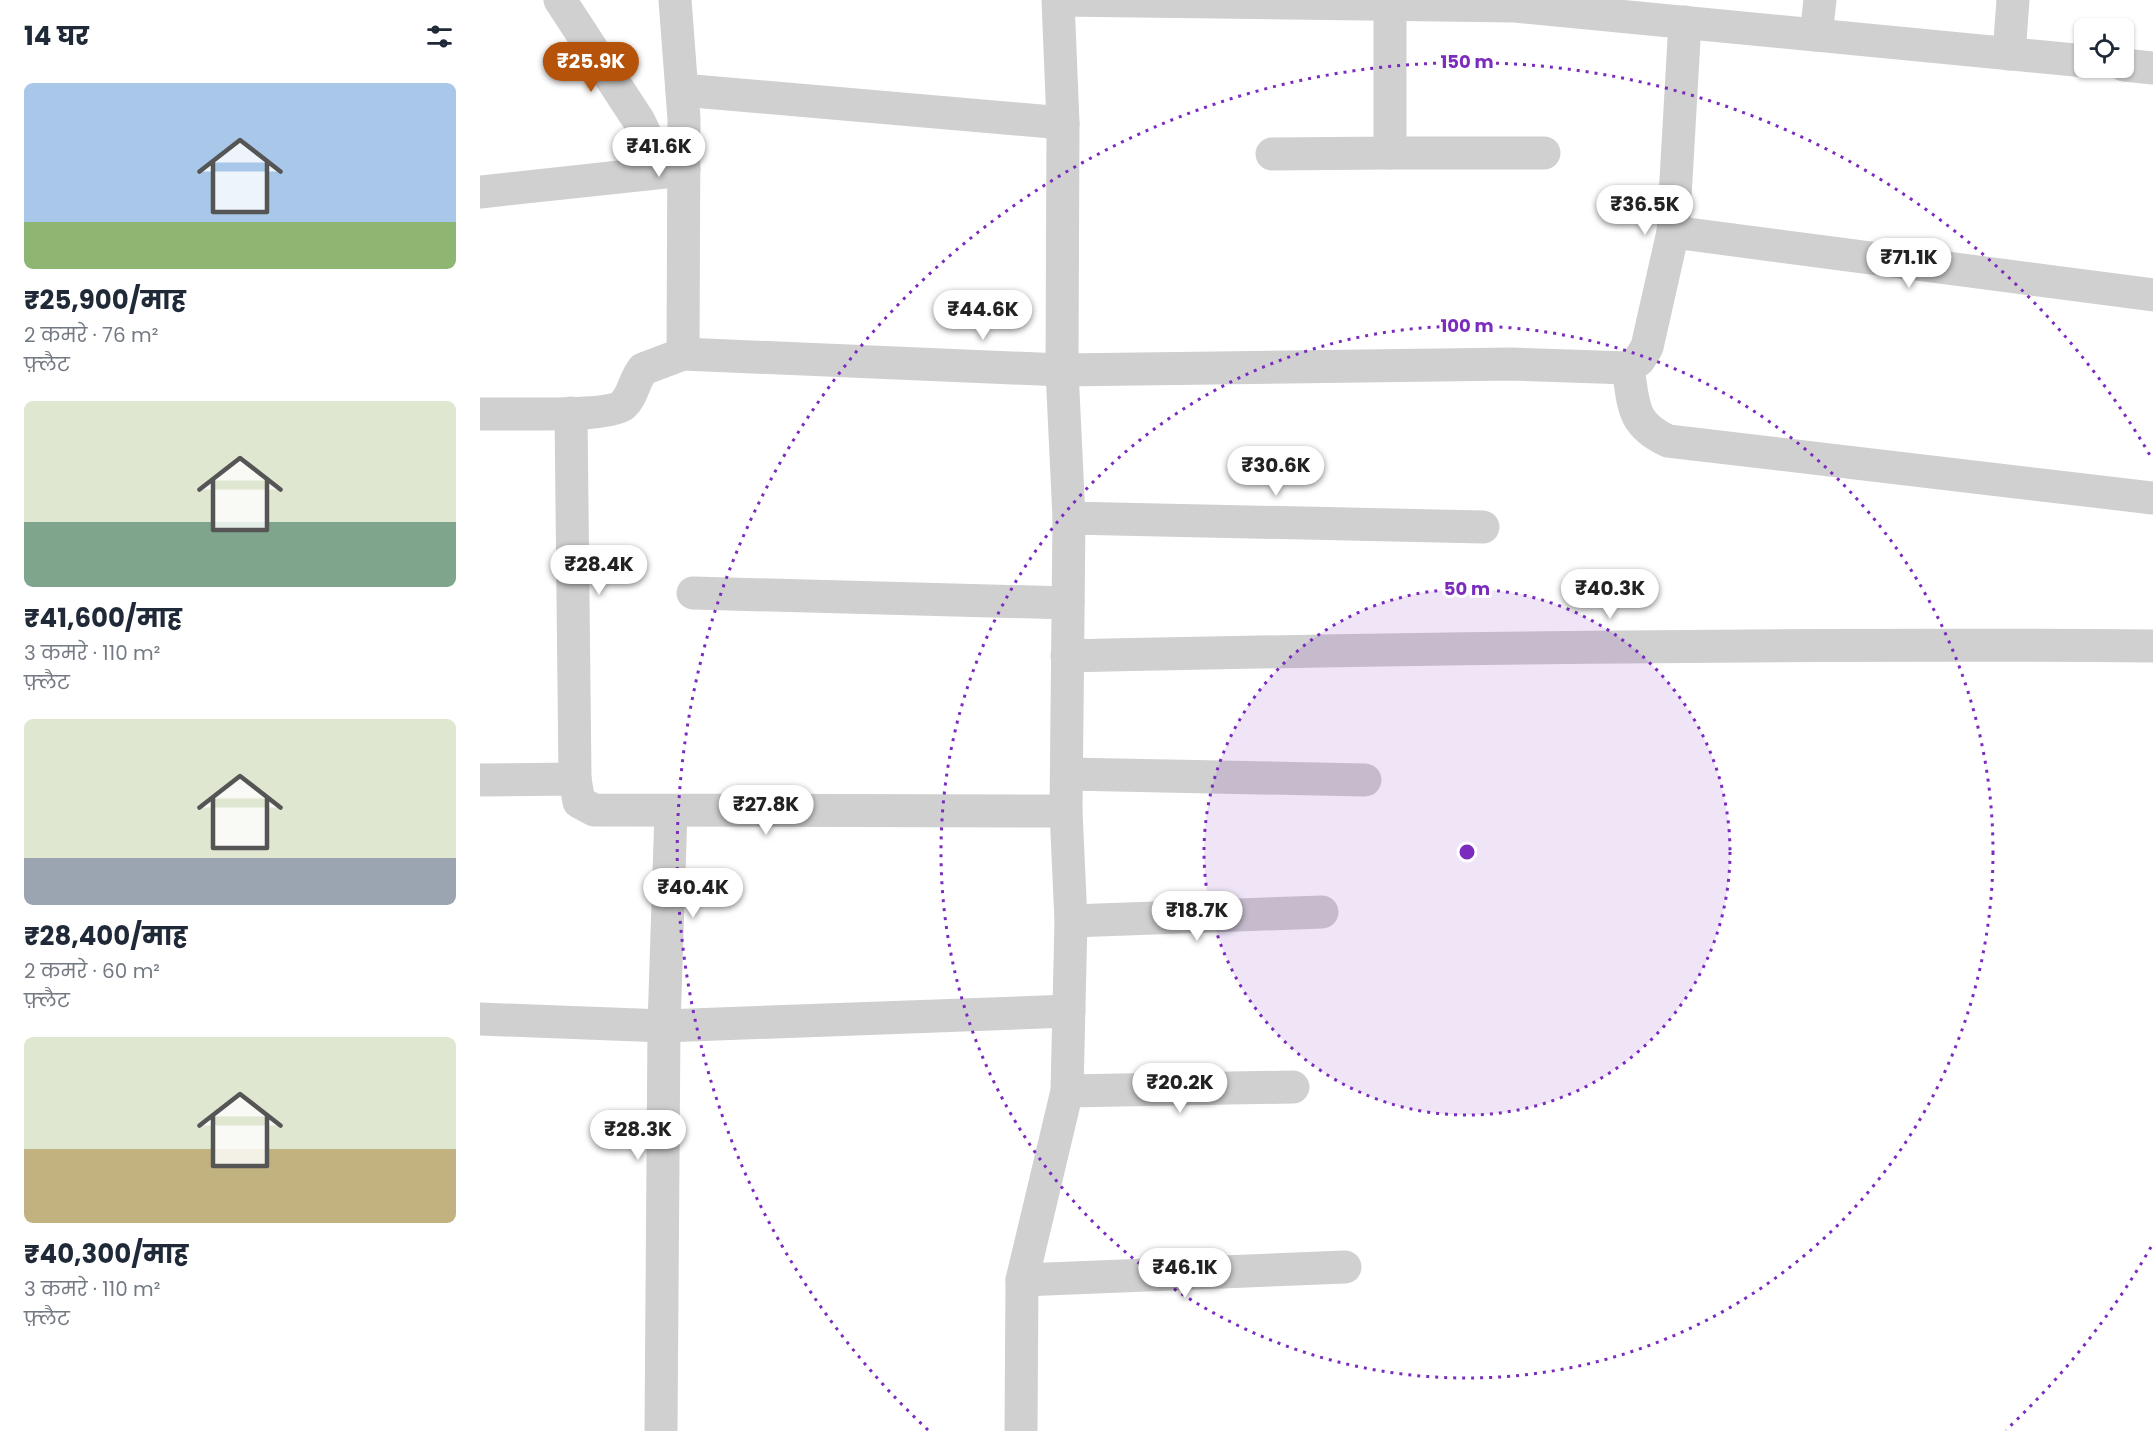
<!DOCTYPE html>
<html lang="hi">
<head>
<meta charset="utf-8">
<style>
  body { margin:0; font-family:Poppins,"Noto Sans Devanagari",sans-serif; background:#f2f2f3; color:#1f2937; height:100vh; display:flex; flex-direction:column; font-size:22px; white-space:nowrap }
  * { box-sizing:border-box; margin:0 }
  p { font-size:20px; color:#747a83 }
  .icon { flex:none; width:33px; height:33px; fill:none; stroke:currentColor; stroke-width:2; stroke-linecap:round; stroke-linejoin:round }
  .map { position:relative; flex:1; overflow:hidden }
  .sheet { display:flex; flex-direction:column; background:#fff; width:480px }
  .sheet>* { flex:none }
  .tools { position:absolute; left:1594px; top:18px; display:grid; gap:12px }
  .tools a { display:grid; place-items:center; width:60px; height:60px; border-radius:9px; background:#fff; box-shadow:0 2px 4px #0004; font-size:30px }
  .price { position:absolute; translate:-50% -51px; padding:0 14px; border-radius:21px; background:#fff; color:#222; font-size:20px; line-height:39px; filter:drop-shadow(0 2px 3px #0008) }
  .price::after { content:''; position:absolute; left:50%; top:36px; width:18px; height:14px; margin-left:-9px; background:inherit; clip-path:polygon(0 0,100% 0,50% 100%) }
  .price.active { background:#b45309; color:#fff }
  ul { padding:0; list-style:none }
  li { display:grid; align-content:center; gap:12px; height:318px; padding:0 24px }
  li span { display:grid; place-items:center; height:186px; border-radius:9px; color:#555 }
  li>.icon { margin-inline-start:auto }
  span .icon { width:108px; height:108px; fill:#fffc; stroke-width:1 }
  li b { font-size:26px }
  h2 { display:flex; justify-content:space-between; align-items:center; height:72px; padding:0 24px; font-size:26px }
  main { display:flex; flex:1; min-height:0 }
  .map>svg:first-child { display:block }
</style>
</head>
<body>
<main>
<section class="sheet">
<h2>14 घर<svg class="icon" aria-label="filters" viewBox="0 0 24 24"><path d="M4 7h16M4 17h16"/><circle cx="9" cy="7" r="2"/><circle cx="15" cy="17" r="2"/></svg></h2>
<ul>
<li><span style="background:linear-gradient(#a9c7e8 75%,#8fb573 0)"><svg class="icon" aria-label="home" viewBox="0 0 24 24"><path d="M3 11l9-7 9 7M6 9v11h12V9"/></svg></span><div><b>₹25,900/माह</b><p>2 कमरे · 76 m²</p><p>फ़्लैट</p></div></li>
<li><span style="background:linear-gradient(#dfe7d0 65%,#7fa58c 0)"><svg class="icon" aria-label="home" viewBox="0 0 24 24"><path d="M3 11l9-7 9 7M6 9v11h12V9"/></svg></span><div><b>₹41,600/माह</b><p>3 कमरे · 110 m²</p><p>फ़्लैट</p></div></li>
<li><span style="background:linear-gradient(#dfe7d0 75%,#9aa5b1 0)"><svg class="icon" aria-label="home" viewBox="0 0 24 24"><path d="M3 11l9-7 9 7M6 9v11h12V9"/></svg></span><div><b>₹28,400/माह</b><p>2 कमरे · 60 m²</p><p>फ़्लैट</p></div></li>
<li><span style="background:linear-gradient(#dfe7d0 60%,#c2b280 0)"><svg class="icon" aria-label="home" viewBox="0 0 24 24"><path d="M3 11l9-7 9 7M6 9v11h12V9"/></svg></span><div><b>₹40,300/माह</b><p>3 कमरे · 110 m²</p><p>फ़्लैट</p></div></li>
</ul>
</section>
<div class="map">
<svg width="1673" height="1431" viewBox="0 0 1673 1431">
  <rect width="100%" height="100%" fill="#fff"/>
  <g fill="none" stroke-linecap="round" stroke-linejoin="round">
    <!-- minor -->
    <g stroke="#d0d0d0" stroke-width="33">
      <polyline points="80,0 159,121 168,140 175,172"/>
      <polyline points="195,0 204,119 203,354"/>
      <polyline points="579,0 1035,6 1605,61"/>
      <polyline points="1336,35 1340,0"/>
      <polyline points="1529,54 1533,0"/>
      <polyline points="1644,65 1673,68"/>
      <polyline points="202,90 583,123"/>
      <polyline points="910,153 1064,153"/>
      <polyline points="792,154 910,153 910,5"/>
      <polyline points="0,192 204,170"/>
      <polyline points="1193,232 1673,295"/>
      <path d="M1148,368C1154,405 1151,424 1188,441L1673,498"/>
      <polyline points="91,413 95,779"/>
      <path d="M0,414C26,413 127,418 143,405C153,396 154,380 163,369L203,354L582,370L1032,364L1148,368L1159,360L1167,347L1193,232L1205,22"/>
      <polyline points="589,518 1003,527"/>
      <polyline points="213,593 588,603"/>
      <path d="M587,656C949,648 1311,643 1673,646"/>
      <polyline points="587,774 885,780"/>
      <polyline points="0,780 95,779 99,802 114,810 586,811"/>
      <polyline points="191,811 184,1026 589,1011"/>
      <polyline points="591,921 842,912"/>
      <polyline points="0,1019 184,1026 181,1431"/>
      <polyline points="587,1091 813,1087"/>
      <polyline points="542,1280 865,1267"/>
      <polyline points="541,1431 542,1280 587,1091 591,921 586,811 589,518 582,370 583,123 578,0"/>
    </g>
  </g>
  <!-- distance rings -->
  <circle cx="987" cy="852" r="263" fill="#7b2cbf" fill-opacity=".12"/>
  <g fill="none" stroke="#7b2cbf" stroke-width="3" stroke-dasharray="3 6">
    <circle cx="987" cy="852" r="263"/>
    <circle cx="987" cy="852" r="526"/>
    <path d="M1671 1247A790 790 0 0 1 1526 1430M448 1430A790 790 0 1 1 1671 457"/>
  </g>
  <circle cx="987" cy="852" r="9" fill="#7b2cbf" stroke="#fff" stroke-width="3"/>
  <g font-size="18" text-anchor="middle" font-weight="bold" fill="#7b2cbf" stroke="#fff" stroke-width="6" stroke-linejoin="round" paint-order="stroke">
    <text x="987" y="68">150 m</text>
    <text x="987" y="332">100 m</text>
    <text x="987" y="595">50 m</text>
  </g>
</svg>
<div class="tools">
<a><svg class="icon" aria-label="locate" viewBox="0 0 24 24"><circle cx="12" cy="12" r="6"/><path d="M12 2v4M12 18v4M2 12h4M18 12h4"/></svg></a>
</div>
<b class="price active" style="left:111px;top:93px">₹25.9K</b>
<b class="price" style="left:179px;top:178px">₹41.6K</b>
<b class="price" style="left:1165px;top:236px">₹36.5K</b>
<b class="price" style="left:1429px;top:289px">₹71.1K</b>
<b class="price" style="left:503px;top:341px">₹44.6K</b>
<b class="price" style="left:796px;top:497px">₹30.6K</b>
<b class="price" style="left:119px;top:596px">₹28.4K</b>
<b class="price" style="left:1130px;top:620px">₹40.3K</b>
<b class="price" style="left:286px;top:836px">₹27.8K</b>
<b class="price" style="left:213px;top:919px">₹40.4K</b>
<b class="price" style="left:717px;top:942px">₹18.7K</b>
<b class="price" style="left:700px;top:1114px">₹20.2K</b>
<b class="price" style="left:158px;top:1161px">₹28.3K</b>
<b class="price" style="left:705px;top:1299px">₹46.1K</b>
</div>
</main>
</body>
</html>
